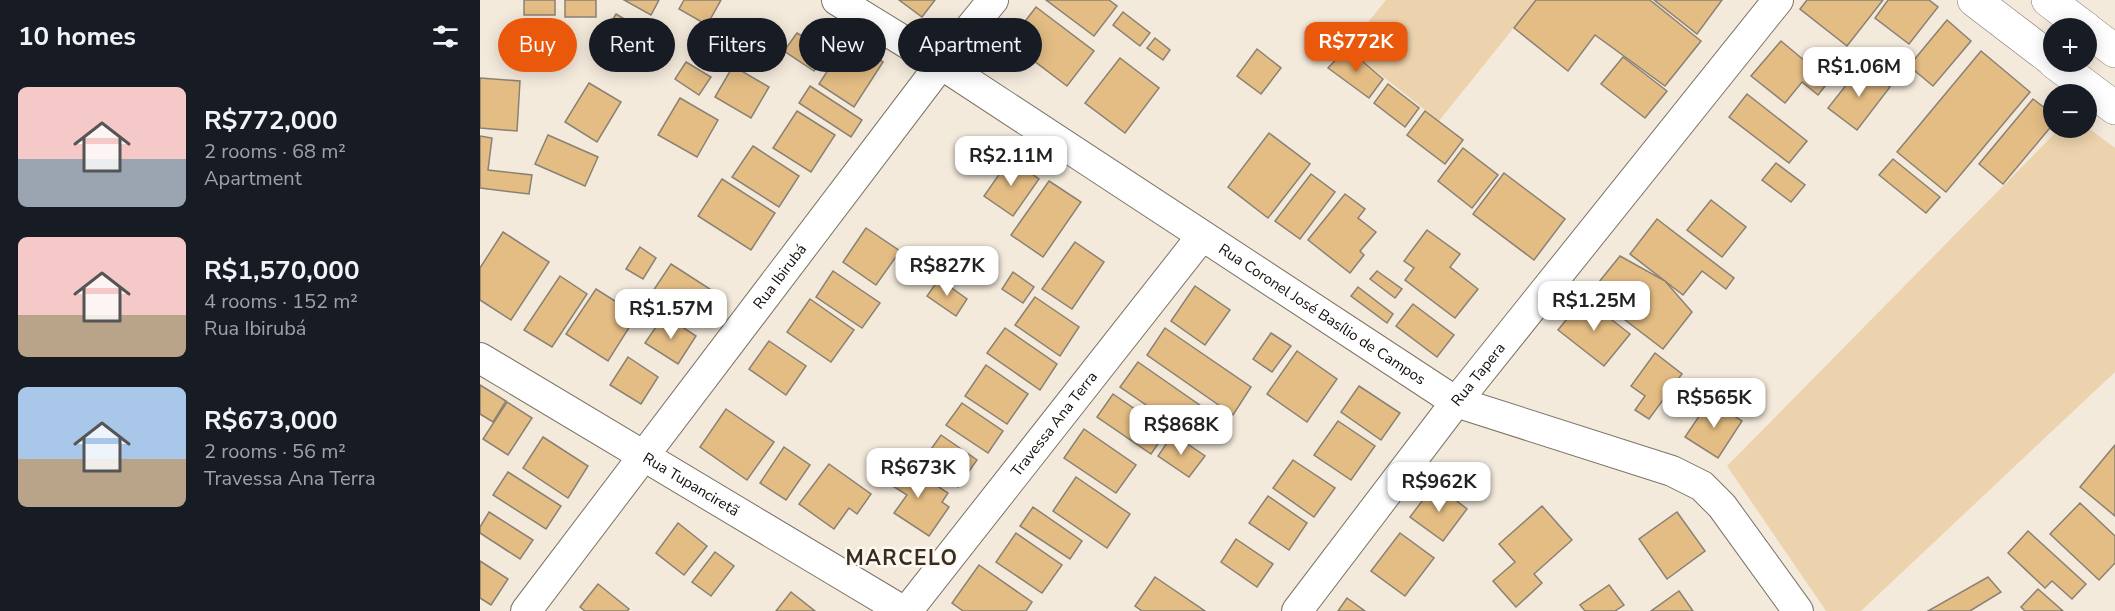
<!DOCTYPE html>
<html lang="en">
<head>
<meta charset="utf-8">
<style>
  body { margin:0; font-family:"Nunito Sans",sans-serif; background:#20242c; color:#f1f3f6; height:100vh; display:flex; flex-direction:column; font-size:22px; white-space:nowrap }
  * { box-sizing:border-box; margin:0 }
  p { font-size:20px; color:#9ea1a6 }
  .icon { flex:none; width:33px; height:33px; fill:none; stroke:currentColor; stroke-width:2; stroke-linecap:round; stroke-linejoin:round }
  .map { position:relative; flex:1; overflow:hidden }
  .details { display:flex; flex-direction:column; background:#171b24; width:480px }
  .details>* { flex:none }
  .banner { position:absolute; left:18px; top:18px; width:570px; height:54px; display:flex; gap:12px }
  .buttons { position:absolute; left:1563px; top:18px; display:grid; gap:12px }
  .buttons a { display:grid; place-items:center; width:54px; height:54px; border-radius:50%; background:#171b24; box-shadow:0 3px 15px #0003; font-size:30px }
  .price { position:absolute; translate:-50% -51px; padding:0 14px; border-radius:12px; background:#fff; color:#222; font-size:20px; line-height:39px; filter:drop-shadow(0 2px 3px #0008) }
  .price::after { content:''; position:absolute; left:50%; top:36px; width:18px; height:14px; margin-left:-9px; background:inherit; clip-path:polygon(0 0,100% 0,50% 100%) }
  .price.active { background:#ea580c; color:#fff }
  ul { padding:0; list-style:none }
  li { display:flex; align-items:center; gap:18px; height:150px; padding:0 18px }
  li span { display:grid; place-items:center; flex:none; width:168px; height:120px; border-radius:9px; color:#555 }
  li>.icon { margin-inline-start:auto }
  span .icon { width:72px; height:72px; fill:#fffc; stroke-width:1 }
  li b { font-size:26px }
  h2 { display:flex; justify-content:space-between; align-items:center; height:72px; padding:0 18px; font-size:26px }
  .tag { padding:0 21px; border-radius:27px; background:#171b24; box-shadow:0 3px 15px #0003; font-size:21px; line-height:54px }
  .tag.active { background:#ea580c; color:#fff }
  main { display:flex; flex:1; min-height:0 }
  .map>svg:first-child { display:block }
</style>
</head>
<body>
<main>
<section class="details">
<h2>10 homes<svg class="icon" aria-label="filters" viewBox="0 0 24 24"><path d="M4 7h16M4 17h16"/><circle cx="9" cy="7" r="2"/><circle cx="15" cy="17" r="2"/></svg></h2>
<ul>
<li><span style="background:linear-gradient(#f6c9c9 60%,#9aa5b1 0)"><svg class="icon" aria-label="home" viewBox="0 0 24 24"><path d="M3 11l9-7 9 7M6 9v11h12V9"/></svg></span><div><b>R$772,000</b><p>2 rooms · 68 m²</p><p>Apartment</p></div></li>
<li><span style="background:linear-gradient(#f6c9c9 65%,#b9a48a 0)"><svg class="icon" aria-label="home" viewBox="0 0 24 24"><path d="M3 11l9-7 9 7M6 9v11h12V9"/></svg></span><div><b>R$1,570,000</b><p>4 rooms · 152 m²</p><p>Rua Ibirubá</p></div></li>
<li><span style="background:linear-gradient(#a9c7e8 60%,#b9a48a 0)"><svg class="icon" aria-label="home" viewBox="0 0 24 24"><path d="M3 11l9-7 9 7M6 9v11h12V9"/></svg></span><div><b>R$673,000</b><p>2 rooms · 56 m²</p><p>Travessa Ana Terra</p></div></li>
</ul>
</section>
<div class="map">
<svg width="1635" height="611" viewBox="0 0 1635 611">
  <rect width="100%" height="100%" fill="#f4eadc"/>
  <!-- green -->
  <g fill="#edd3ad">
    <polygon points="906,0 1056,0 959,121 867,48"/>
    <polygon points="1607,127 1635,148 1635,372 1381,611 1346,611 1247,466 1580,128"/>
  </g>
  <!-- building -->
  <g fill="#e4bd84" stroke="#8a8174" stroke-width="1.5">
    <rect x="44" y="0" width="31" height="15"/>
    <rect x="85" y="0" width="31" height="17"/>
    <polygon points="144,0 179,0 171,15"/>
    <polygon points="204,0 241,0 227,25 199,9"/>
    <polygon points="419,0 455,0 442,17"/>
    <polygon points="566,0 629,0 637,6 614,36"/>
    <polygon points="1056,0 1170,0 1221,41 1185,86 1115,35 1088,71 1034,28"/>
    <polygon points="1174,0 1242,0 1217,34"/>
    <polygon points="1327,0 1403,0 1367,46 1320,9"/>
    <polygon points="1408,0 1449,0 1458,7 1429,44 1395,18"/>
    <polygon points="556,7 614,51 587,86 529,42"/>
    <polygon points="643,12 670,33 660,46 633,25"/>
    <polygon points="136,14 166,32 146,65 116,47"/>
    <polygon points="1467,20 1491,41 1453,86 1429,66"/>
    <polygon points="317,33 347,52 334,71 304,51"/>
    <polygon points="675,38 690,50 683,60 667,48"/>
    <polygon points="368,39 403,62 374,107 339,84"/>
    <polygon points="1301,41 1349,81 1338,95 1322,82 1305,103 1271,76"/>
    <polygon points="867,48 903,79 889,98 848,68"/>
    <polygon points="777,49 801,68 781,94 757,76"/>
    <polygon points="1501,51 1550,92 1466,192 1417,152"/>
    <polygon points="1143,57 1187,91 1165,118 1121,84"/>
    <polygon points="640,58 679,88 645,133 605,103"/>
    <polygon points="206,62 231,77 219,95 195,79"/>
    <polygon points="1382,65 1410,87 1377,130 1348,108"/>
    <polygon points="253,66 289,87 271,118 235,97"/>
    <polygon points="0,78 40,81 37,131 0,128"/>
    <polygon points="109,83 141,102 117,142 85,122"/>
    <polygon points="908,84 939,108 925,127 894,103"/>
    <polygon points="330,86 382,120 371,137 319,103"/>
    <polygon points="1267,94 1327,141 1309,163 1249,117"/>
    <polygon points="200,98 238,120 217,157 178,135"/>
    <polygon points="1553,99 1574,115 1574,123 1523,184 1499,164"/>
    <polygon points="317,111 355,135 331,172 293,148"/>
    <polygon points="945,111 983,140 965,164 927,135"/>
    <polygon points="789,133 830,164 788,218 748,187"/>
    <polygon points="68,135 118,157 105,186 55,164"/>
    <polygon points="0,136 12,138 8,170 52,175 49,194 0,188"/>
    <polygon points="273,146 319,176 299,207 252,177"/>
    <polygon points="983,148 1018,175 992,208 958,181"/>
    <polygon points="530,159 559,179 533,216 504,196"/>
    <polygon points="1413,159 1460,197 1446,213 1399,175"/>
    <polygon points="1296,163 1325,185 1311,202 1282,180"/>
    <polygon points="1024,173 1085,219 1054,260 993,214"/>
    <polygon points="831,174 855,192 820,239 795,221"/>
    <polygon points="242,179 295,213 271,250 218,216"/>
    <polygon points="569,181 601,202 563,257 531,235"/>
    <polygon points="865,194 885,209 878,218 896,232 880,251 884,255 870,273 828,240"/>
    <polygon points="1231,200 1266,227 1242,257 1207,230"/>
    <polygon points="1177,219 1254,278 1246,289 1222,271 1203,295 1150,254"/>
    <polygon points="386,228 420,251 396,285 363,262"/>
    <polygon points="947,230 980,254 970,267 998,289 975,318 925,280 934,268 924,261"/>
    <polygon points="23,232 69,262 31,320 0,300 0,268"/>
    <polygon points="595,242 624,262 592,309 562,289"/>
    <polygon points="160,247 176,258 163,279 146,269"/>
    <polygon points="1140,256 1185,281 1212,312 1183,349 1110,293"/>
    <polygon points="191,264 233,291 214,322 171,294"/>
    <polygon points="353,271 400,303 382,328 336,297"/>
    <polygon points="897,271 922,289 915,298 890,279"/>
    <polygon points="533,272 554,287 543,303 522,289"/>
    <polygon points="80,276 107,294 72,347 44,330"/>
    <polygon points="459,279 487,299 476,316 447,296"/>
    <polygon points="715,286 750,310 725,345 691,321"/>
    <polygon points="878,287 913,314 907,323 871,296"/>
    <polygon points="116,289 157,315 128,361 86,334"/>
    <polygon points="555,297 599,327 580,356 535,325"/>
    <polygon points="1104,298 1150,334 1124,366 1078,330"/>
    <polygon points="330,299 374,330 351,362 307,332"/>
    <polygon points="933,304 974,335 957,357 916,326"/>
    <polygon points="184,315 216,336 198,364 165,343"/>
    <polygon points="525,328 577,364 560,390 507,353"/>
    <polygon points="685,328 771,387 753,415 667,355"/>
    <polygon points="791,333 811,346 792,372 773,359"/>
    <polygon points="289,341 326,366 306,395 269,369"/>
    <polygon points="817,351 857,379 827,422 787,394"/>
    <polygon points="1175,353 1202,374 1169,419 1155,410 1165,396 1151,386"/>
    <polygon points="148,357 178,377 161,404 130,385"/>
    <polygon points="658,362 721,406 704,431 640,387"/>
    <polygon points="506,365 548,394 527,424 485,396"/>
    <polygon points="0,385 26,401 13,422 0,414"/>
    <polygon points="879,386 920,413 901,440 861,412"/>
    <polygon points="633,394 687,431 671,454 617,417"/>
    <polygon points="1230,400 1262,421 1238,458 1205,437"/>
    <polygon points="27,402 52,418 28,455 3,439"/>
    <polygon points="482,403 523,431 508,453 466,425"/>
    <polygon points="246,409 294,442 267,480 220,447"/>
    <polygon points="858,421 895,446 871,480 834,455"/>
    <polygon points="604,429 656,465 636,493 584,458"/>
    <polygon points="693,434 725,456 709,477 678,456"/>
    <polygon points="461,435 497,460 478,487 442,462"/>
    <polygon points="63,437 108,466 88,498 43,468"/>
    <polygon points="1635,445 1635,516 1600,487"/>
    <polygon points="304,447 330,465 306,500 280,483"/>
    <polygon points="813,460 855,488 834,517 793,488"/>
    <polygon points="419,461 468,493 462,502 469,507 449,536 414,513 427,495 405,481"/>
    <polygon points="349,464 391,494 377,514 369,508 354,529 319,504"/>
    <polygon points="28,472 81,506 66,529 13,495"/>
    <polygon points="596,477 650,514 627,548 573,511"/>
    <polygon points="955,484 987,509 963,541 930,517"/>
    <polygon points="788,496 827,523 809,550 769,523"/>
    <polygon points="1600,503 1635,536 1635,563 1619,580 1570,534"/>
    <polygon points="1062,506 1092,540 1054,574 1062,583 1036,607 1013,581 1035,562 1019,544"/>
    <polygon points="553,507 602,541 590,559 540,526"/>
    <polygon points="9,512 53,540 40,559 0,533 0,527"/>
    <polygon points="1197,512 1225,551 1187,579 1159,539"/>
    <polygon points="198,523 227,546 204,575 176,553"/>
    <polygon points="1548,531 1606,584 1592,599 1572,581 1565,588 1528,553"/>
    <polygon points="536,533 582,565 562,593 516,562"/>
    <polygon points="920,533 954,558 925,596 891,571"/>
    <polygon points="756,539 793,564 777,587 741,562"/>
    <polygon points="235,552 254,566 231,596 212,582"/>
    <polygon points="0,561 28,579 11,605 0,598"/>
    <polygon points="499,565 552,602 546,611 483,611 472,603"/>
    <polygon points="675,577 725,611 662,611 655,606"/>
    <polygon points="1508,577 1521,592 1490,611 1448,611"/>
    <polygon points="118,584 149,609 147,611 105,611 100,607"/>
    <polygon points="1129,585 1144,605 1135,611 1105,611 1100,605"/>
    <polygon points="1558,589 1583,611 1545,611 1541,607"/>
    <polygon points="1199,591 1213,611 1171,611"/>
    <polygon points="311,592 335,611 296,611"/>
    <polygon points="867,598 885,611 858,611"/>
  </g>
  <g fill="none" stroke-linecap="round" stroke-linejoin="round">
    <!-- street casing -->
    <g stroke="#7c7366" stroke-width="32">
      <g id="street">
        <path id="s1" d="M357,0L461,64L976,402L1192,471L1222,486L1242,506L1318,611"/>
        <path id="s2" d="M0,358L423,611"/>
        <path id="s3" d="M46,611L461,64L513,0"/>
        <path id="s4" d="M427,611L722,236"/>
        <path id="s5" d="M817,611L976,402L1298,0"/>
      </g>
    </g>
    <!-- secondary casing -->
    <g stroke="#7c7366" stroke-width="34">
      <g id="secondary">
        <polyline points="1494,0 1574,61"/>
        <polyline points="1568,0 1605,28"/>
        <polyline points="1606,29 1635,51"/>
        <polyline points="1574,62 1635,108"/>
      </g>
    </g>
    <!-- street -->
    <use href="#street" stroke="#fff" stroke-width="30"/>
    <!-- secondary -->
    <use href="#secondary" stroke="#fff" stroke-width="33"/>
  </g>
  <g text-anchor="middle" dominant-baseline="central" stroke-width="5" stroke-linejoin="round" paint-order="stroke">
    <!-- street labels -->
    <g font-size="15" fill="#110e09" stroke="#fef8ef">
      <text stroke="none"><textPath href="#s3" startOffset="420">Rua Ibirubá</textPath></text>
      <text stroke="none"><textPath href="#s1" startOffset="578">Rua Coronel José Basílio de Campos</textPath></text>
      <text stroke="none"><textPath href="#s5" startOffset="298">Rua Tapera</textPath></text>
      <text stroke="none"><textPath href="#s4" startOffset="238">Travessa Ana Terra</textPath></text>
      <text stroke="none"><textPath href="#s2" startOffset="246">Rua Tupanciretã</textPath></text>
    </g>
    <!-- district labels -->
    <g font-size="21" font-weight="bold" letter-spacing="1.5" fill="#352d22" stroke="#fef8ef">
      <text x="422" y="558">MARCELO</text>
    </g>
  </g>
</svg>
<div class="buttons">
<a>+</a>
<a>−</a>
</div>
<b class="price active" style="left:876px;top:73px">R$772K</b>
<b class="price" style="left:1379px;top:98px">R$1.06M</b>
<b class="price" style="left:531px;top:187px">R$2.11M</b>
<b class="price" style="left:467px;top:297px">R$827K</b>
<b class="price" style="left:1114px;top:332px">R$1.25M</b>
<b class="price" style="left:191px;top:340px">R$1.57M</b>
<b class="price" style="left:1234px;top:429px">R$565K</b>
<b class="price" style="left:701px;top:456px">R$868K</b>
<b class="price" style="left:438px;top:499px">R$673K</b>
<b class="price" style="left:959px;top:513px">R$962K</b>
<div class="banner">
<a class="tag active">Buy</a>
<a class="tag">Rent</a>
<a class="tag">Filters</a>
<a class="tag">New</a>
<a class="tag">Apartment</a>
</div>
</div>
</main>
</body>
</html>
